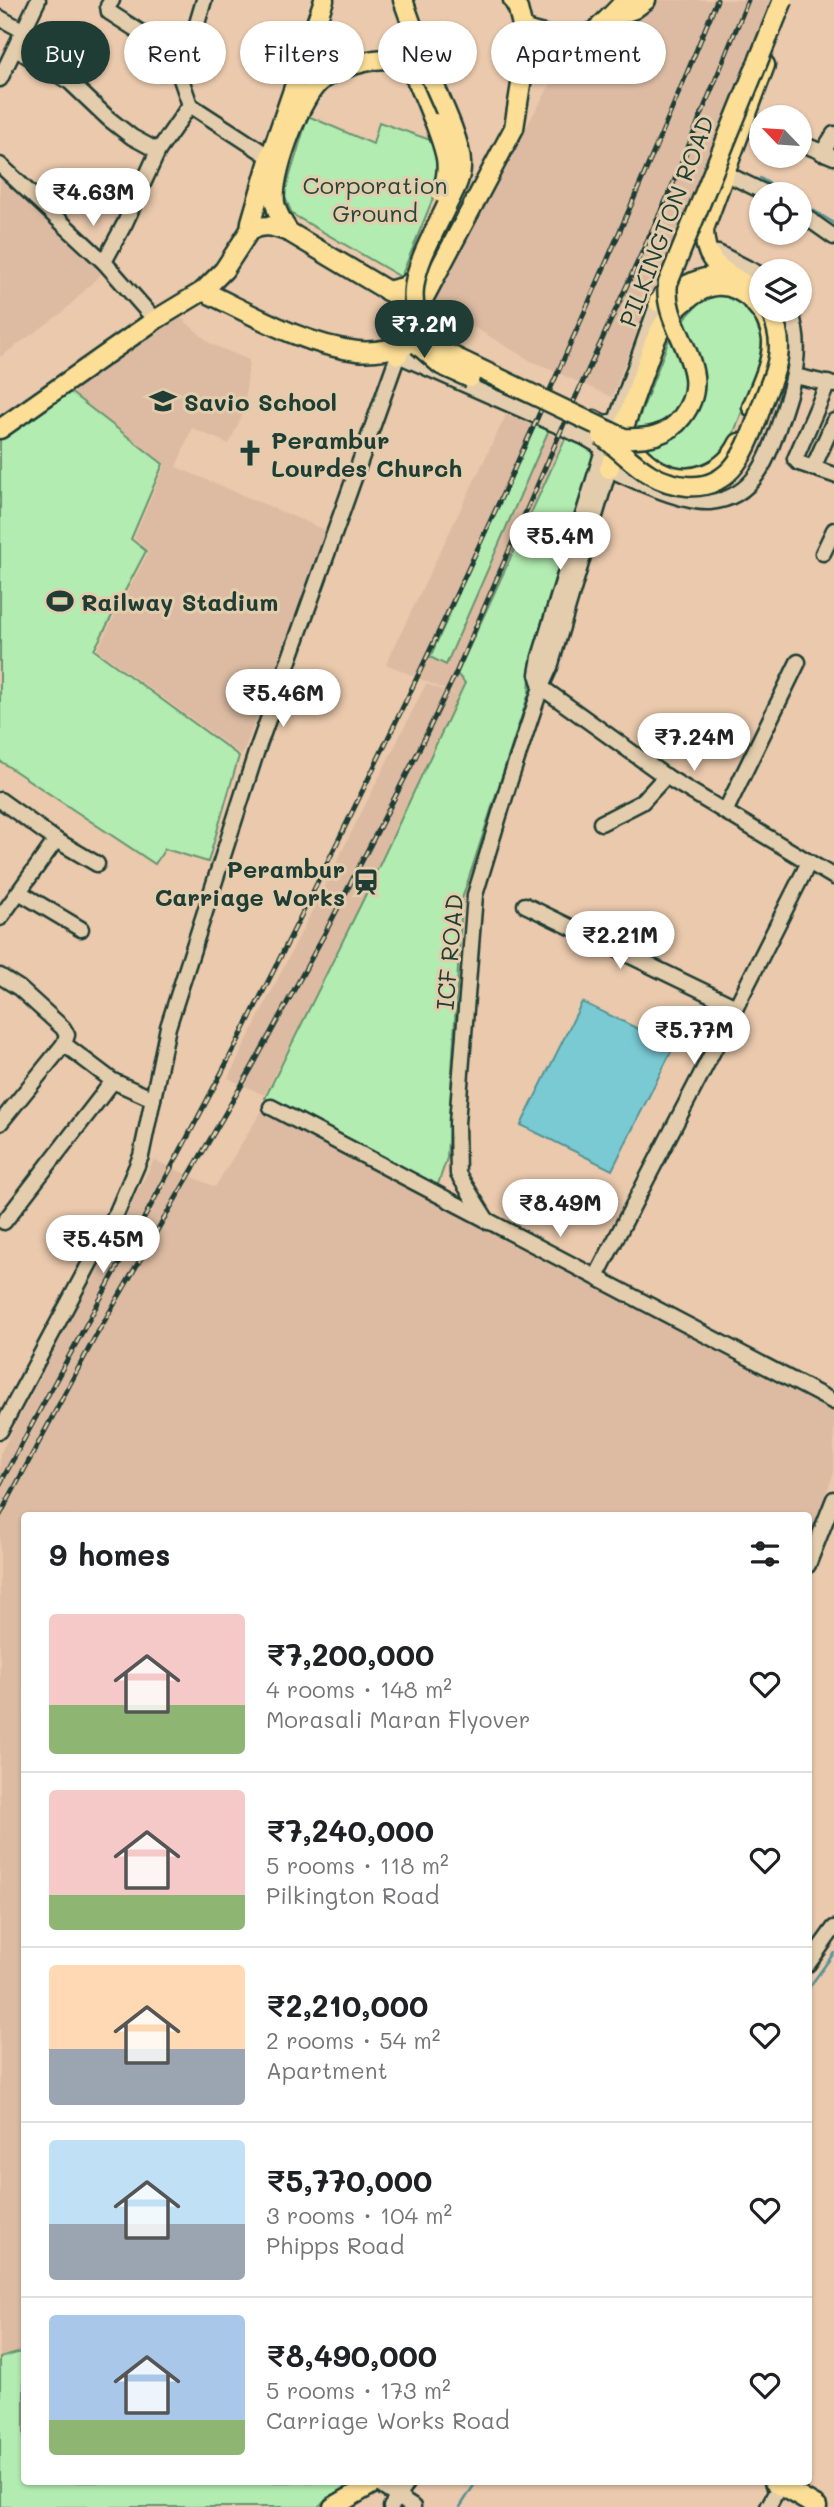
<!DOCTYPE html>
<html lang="en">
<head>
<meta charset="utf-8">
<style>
  body { margin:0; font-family:Mali,sans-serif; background:#f2f2f2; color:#202124; height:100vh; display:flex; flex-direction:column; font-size:26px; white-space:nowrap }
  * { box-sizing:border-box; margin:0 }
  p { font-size:23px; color:#757577 }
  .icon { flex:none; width:38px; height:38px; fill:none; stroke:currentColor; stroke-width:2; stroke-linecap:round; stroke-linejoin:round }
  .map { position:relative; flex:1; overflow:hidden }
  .side { position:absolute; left:21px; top:1512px; width:791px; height:973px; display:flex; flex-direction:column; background:#fff; border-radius:7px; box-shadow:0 2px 5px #0004 }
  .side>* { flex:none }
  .banner { position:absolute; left:21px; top:21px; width:793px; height:63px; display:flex; gap:14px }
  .needle { width:46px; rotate:295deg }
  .buttons { position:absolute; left:749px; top:105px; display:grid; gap:14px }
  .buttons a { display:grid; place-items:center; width:63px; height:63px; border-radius:50%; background:#fff; box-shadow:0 2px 5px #0004; font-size:35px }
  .price { position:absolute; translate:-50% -60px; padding:0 16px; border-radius:24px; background:#fff; color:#222; font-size:23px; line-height:46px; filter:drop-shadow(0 2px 4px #0008) }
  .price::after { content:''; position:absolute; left:50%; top:42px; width:21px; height:16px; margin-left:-10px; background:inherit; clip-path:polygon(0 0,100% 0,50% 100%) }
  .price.current { background:#1f3d34; color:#fff }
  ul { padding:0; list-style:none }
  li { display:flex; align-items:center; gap:21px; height:175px; padding:0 28px }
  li+li { border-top:2px solid #e0e0e0 }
  li span { display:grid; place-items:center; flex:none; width:196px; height:140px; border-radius:7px; color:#555 }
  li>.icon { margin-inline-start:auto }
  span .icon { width:84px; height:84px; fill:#fffc; stroke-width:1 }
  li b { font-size:30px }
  h2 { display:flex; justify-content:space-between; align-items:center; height:84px; padding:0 28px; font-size:30px }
  .pill { padding:0 24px; border-radius:32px; background:#fff; box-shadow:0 2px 5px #0004; font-size:24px; line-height:63px }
  .pill.current { background:#1f3d34; color:#fff }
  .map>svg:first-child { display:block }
</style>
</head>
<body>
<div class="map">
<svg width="834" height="2507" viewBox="0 0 834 2507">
  <rect width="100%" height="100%" fill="#eac9ac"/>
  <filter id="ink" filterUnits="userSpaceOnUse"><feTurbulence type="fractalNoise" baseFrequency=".0143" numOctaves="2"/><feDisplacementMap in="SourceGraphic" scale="14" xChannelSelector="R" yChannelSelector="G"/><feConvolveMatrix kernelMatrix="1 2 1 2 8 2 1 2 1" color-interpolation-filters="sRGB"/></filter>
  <g filter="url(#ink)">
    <!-- built -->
    <g fill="#dcbba2">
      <polygon points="657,0 775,0 647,305 612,397 531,361 428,300 554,78 653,5"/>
      <polygon points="0,179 105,270 62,313 0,357"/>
      <polygon points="179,316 211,344 249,360 244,411 229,444 192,428 176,467 330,532 242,755 97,650 149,551 134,538 165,465 70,392"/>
      <polygon points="507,413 595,456 264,1095 228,1078 426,684 464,698 386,664"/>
      <polygon points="261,1112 834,1408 834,1473 809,1536 808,1516 24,1516 24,2482 0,2507 0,1454 154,1160 215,1187"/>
    </g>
    <!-- green -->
    <g fill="#b2ecb0" stroke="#689472" stroke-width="2">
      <polygon points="308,116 373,144 379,122 439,143 442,171 436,191 401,277 292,214 284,195"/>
      <polygon points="720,289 742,301 753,314 762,340 758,370 721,466 695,475 661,465 631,439 672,332 709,293"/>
      <polygon points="70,392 163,464 131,539 146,551 94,650 239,756 208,862 165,849 155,864 0,761 0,438"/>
      <polygon points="537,420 551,425 446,665 430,657"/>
      <polygon points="566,437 598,451 573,517 531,658 529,693 462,899 447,1158 437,1187 265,1098 363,900 465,683 457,674"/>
      <polygon points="24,2351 24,2482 355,2482 326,2499 318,2507 0,2507 0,2358"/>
    </g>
    <!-- water -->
    <polygon fill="#7acad4" stroke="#569294" stroke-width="2" points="582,1002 674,1046 612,1170 521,1125"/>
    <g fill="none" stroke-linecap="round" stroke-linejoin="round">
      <!-- stream -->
      <g stroke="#569294" stroke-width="2.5">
        <polyline points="760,178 787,194"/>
        <polyline points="800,202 834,223"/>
        <polyline points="808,1989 834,1953"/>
        <polyline points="460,2507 476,2482"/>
      </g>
      <!-- minor casing -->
      <g stroke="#1f3d34" stroke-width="19">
        <g id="minor">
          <polyline points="112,0 108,6 109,12 176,55"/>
          <polyline points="204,0 196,27 176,55 180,76 190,105 270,157"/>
          <polyline points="0,18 24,31"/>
          <polyline points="16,49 70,82 109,119 132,137 158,151"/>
          <polyline points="0,79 38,0"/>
          <polyline points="800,143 834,157"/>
          <polyline points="822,153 834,134"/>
          <polyline points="0,165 104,262 155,320"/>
          <polyline points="733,177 768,194"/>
          <polyline points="800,213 834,237"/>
          <polyline points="707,252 718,253 761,275"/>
          <polyline points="104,262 125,223 158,151 190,105"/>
          <polyline points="795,376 834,385"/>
          <polyline points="828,383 795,459 799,463 834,475"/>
          <polyline points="594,418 604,423 616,421 661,294"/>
          <polyline points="603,450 540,657 537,674 541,687 662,774 834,877"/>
          <polyline points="813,468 834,421"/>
          <path d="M609,469C632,480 685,504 710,502C756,498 769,455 781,419C794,381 804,349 790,310"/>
          <polyline points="823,553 834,530"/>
          <polyline points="0,800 56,840 97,864"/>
          <polyline points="725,812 798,662"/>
          <polyline points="601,823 642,802 666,776"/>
          <polyline points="19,892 81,929"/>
          <polyline points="525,905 736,1007"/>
          <polyline points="0,918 56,840"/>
          <polyline points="0,976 19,988 63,1028 67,1035 64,1044 113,1081 153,1099"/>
          <polyline points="271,1107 834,1402"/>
          <polyline points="0,1123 64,1044"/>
          <polyline points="4,1222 113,1081"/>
          <polyline points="488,1222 458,1174 457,1123 475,895 510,780 541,687 550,667 609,469"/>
          <polyline points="596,1277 736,1007 809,862"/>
          <polyline points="0,1431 117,1212 141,1156 168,1027 256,753 398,355 584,437 603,448 609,469"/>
          <polyline points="808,1565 834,1499"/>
          <polyline points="808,1964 834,1928"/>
          <polyline points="375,2482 413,2507"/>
          <polyline points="391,2507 407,2482"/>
          <polyline points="768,2507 780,2485"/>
        </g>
      </g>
      <!-- major casing -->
      <g stroke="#1f3d34" stroke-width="23">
        <g id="major">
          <polyline points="403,0 429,73"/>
          <polyline points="615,16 634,9 646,0"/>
          <path d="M524,30C540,33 563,43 579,40C593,37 615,11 626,0"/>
          <path d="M250,230C266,223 274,227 289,232L418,309"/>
          <path d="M289,232C283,223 277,214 275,203C271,176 298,104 317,84C328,73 350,65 365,62C377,59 395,57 406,66C418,75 428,108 435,123"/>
          <path d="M750,287C724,271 704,265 704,229L765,65"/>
          <path d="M203,291C252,314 303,345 357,351C375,353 393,349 410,344"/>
          <polyline points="387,291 404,287 423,273"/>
          <path d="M658,302C676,291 693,279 715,276"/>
          <polyline points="398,355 418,309 514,128 527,46 518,9 513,0"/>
          <polyline points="0,429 155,320 203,291 224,270 250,230 251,222 270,157 324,0"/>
          <path d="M624,438C634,451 646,464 660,471C690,487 725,472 739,443"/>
          <path d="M609,469C621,435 633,401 645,368C651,352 656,333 667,319C677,306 699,288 715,286C744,283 770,314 772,340C773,362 760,387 752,407"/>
          <polyline points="774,2482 817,2507"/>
          <polyline points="333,2507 376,2482"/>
        </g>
      </g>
      <!-- minor -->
      <use href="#minor" stroke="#e3cdac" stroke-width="14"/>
      <!-- major -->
      <use href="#major" stroke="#fcde96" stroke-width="18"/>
      <!-- rail casing -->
      <g stroke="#1f3d34" stroke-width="5">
        <g id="rail">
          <path d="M0,1484C79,1336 162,1189 239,1039C412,699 573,353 717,0"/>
          <polyline points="0,1515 94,1339 251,1069 325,933 415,758 455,675 573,403 671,189 748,0"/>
        </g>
      </g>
      <!-- rail -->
      <use href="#rail" stroke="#e3cdac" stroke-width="2.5" stroke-dasharray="8" stroke-linecap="butt"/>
      <!-- major-bridge casing -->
      <g stroke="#1f3d34" stroke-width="23" stroke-linecap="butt">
        <g id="major-bridge">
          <path d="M429,73C438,95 461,140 461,163C462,177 454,191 448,203C425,253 389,301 438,349L624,438C646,439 668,436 682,417C719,370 661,330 668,283L783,0"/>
          <path d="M435,123C444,149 453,165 441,193"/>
          <polyline points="418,345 441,365 470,378"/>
          <path d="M602,436C631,458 648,483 687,486C737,490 750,439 763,402C770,384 779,365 779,346C779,333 775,321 770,310"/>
        </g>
      </g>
      <!-- major-bridge -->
      <use href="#major-bridge" stroke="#fcde96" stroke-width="18"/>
    </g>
  </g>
  <!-- icons -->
  <defs>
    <g id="school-bare" transform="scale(2.1)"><path d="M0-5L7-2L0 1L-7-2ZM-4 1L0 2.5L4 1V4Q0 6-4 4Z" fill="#1f3d34" stroke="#e3cdac" stroke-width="2.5" paint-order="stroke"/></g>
    <g id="church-bare" transform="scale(2.1)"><path d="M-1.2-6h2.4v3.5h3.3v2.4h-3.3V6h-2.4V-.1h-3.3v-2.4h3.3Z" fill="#1f3d34" stroke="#e3cdac" stroke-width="2.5" paint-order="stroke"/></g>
    <g id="stadium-bare" transform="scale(2.1)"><path d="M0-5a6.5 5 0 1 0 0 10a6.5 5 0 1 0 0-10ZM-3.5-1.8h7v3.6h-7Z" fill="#1f3d34" stroke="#e3cdac" stroke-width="2.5" paint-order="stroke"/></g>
    <g id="station-bare" transform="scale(2.1)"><path d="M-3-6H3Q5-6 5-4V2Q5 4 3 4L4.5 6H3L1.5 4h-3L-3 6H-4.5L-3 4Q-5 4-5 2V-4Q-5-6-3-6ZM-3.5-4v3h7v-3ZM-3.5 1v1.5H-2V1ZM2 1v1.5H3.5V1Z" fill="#1f3d34" stroke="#e3cdac" stroke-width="2.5" paint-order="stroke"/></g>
  </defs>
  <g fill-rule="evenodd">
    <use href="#school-bare" x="163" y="401"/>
    <use href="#church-bare" x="250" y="453"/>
    <use href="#stadium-bare" x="60" y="601"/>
    <use href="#station-bare" x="366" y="882"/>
  </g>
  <g text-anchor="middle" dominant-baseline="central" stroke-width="6" stroke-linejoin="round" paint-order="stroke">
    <!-- park labels -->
    <g font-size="24" fill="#26463a" stroke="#e3cdac">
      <text x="375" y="184">Corporation<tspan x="375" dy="28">Ground</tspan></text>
    </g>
    <!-- street labels -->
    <g font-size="24" fill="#1f3d34" stroke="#e3cdac">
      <text transform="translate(666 221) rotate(-69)">PILKINGTON ROAD</text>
      <text transform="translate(449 952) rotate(-85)">ICF ROAD</text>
    </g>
    <!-- poi labels -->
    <g font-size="24" font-weight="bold" fill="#1f3d34" stroke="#e3cdac" text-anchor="start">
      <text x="184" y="401">Savio School</text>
      <text x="271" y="439">Perambur<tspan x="271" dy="28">Lourdes Church</tspan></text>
      <text x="81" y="601">Railway Stadium</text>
      <text x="345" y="868" text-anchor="end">Perambur<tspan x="345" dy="28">Carriage Works</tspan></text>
    </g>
  </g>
</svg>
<div class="buttons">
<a><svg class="needle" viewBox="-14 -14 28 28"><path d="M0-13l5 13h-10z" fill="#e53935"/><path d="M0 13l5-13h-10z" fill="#757577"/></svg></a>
<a><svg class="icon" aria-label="locate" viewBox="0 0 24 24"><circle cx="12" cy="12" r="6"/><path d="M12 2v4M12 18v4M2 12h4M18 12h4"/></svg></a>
<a><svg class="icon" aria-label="layers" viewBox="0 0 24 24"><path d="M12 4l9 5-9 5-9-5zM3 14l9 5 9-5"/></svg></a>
</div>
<b class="price" style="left:93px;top:228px">₹4.63M</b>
<b class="price current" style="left:424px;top:360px">₹7.2M</b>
<b class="price" style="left:560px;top:572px">₹5.4M</b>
<b class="price" style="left:283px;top:729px">₹5.46M</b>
<b class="price" style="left:694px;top:773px">₹7.24M</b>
<b class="price" style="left:620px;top:971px">₹2.21M</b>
<b class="price" style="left:694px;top:1066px">₹5.77M</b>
<b class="price" style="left:560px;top:1239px">₹8.49M</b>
<b class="price" style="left:103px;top:1275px">₹5.45M</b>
<div class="banner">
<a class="pill current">Buy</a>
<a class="pill">Rent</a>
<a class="pill">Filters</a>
<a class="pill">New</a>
<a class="pill">Apartment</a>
</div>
<section class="side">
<h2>9 homes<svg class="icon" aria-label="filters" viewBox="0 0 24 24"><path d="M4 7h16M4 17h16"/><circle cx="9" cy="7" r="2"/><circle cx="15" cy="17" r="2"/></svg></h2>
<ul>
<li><span style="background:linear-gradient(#f6c9c9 65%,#8fb573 0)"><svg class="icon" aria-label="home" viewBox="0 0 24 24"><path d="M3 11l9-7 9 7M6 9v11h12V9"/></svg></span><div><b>₹7,200,000</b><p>4 rooms · 148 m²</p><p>Morasali Maran Flyover</p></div><svg class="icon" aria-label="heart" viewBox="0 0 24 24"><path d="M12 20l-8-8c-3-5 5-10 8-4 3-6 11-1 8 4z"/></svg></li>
<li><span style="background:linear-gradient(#f6c9c9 75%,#8fb573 0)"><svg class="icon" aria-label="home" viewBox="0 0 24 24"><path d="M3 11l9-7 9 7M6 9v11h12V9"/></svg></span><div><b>₹7,240,000</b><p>5 rooms · 118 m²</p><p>Pilkington Road</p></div><svg class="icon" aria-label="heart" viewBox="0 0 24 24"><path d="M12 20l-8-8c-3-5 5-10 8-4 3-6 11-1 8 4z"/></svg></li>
<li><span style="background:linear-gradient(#ffd9b3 60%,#9aa5b1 0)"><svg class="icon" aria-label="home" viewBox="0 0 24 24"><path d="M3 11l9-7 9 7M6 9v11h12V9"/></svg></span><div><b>₹2,210,000</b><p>2 rooms · 54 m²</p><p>Apartment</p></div><svg class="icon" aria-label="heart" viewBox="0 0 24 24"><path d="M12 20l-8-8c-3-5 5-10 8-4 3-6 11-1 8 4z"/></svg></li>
<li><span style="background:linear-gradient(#bfe0f5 60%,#9aa5b1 0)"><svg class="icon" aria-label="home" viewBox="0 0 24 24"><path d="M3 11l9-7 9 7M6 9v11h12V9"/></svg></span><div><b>₹5,770,000</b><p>3 rooms · 104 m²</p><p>Phipps Road</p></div><svg class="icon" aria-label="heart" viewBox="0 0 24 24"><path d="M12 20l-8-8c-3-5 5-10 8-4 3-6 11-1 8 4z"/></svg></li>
<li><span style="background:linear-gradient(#a9c7e8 75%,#8fb573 0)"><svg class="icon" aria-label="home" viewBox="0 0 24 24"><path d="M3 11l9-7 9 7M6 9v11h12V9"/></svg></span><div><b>₹8,490,000</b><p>5 rooms · 173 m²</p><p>Carriage Works Road</p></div><svg class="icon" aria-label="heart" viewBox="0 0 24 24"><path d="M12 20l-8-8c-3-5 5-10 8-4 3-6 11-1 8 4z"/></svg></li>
</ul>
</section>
</div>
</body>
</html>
